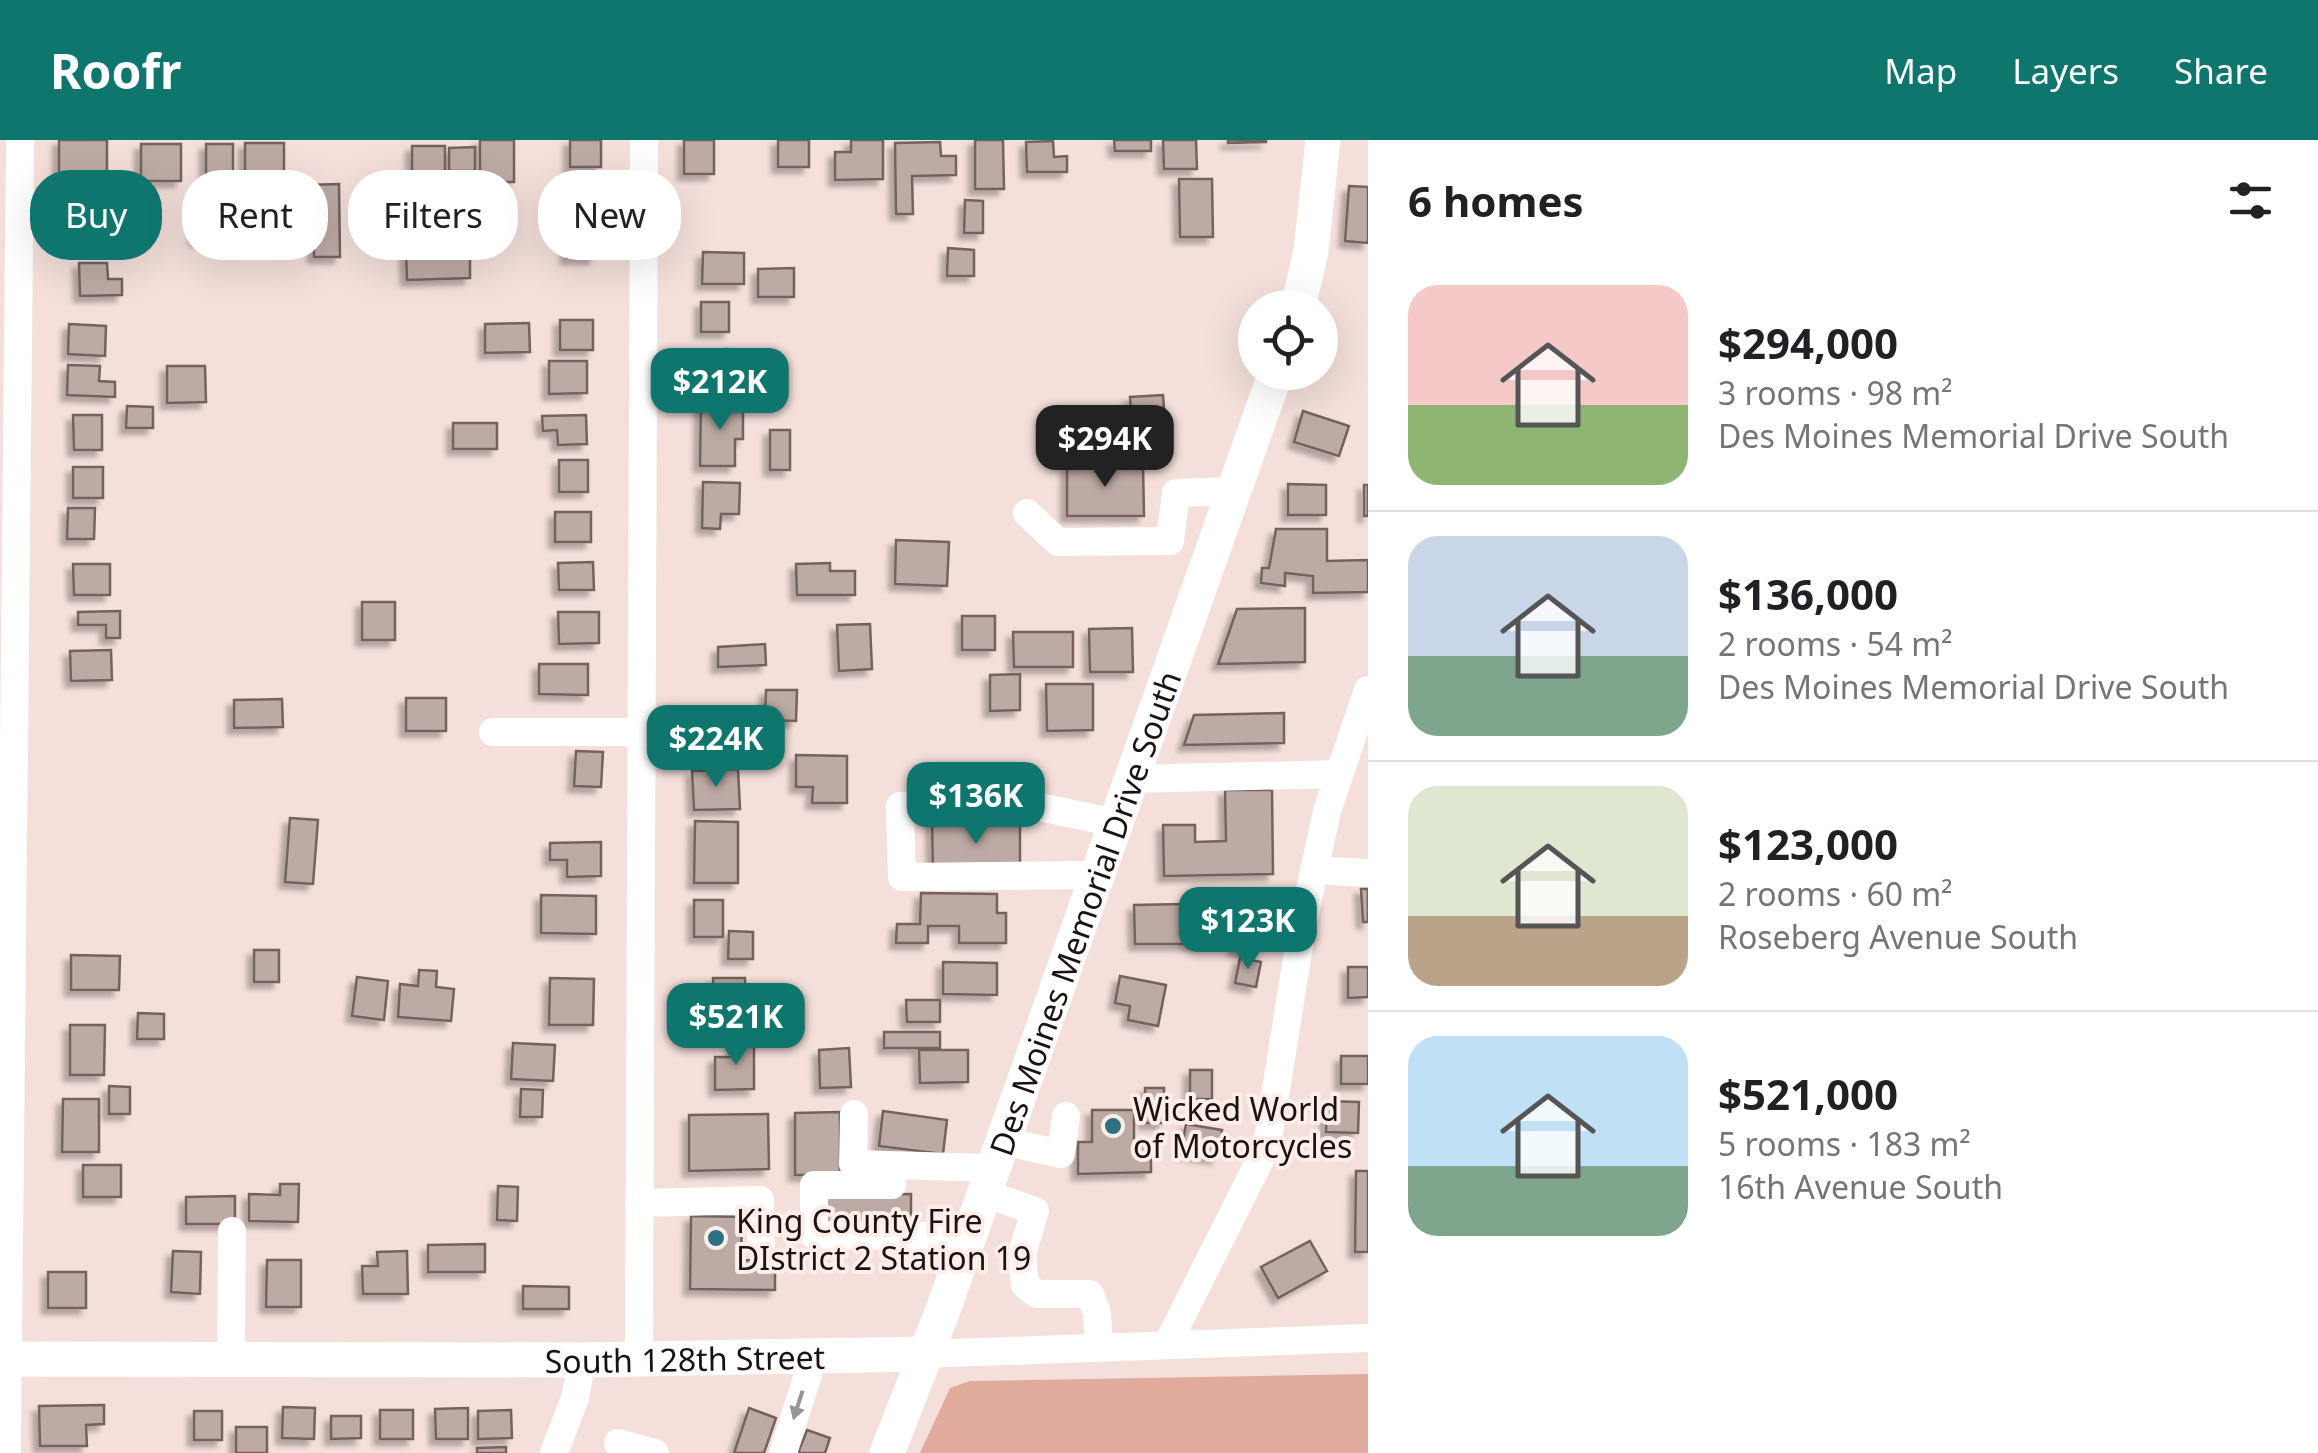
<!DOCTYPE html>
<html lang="en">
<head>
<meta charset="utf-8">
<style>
  body { margin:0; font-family:"Noto Sans",sans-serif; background:#f6f6f6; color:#202124; height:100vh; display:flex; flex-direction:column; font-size:38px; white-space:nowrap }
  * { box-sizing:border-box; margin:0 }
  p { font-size:32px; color:#757577 }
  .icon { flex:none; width:55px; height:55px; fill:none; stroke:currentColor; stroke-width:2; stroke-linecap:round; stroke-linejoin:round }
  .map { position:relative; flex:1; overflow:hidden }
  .side { display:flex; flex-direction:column; background:#fff; width:950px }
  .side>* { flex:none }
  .guide { position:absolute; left:30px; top:30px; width:950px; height:90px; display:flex; gap:20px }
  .fabs { position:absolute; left:1238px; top:150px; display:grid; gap:20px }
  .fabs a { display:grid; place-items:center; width:100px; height:100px; border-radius:50%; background:#fff; box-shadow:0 10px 40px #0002; font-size:50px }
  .price { position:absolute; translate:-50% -85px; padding:0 22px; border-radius:20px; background:#0f766e; color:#fff; font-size:32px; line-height:65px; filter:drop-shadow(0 2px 5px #0008) }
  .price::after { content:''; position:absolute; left:50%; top:60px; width:30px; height:22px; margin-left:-15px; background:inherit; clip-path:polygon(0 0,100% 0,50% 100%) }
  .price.current { background:#222; color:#fff }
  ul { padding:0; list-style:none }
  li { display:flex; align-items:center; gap:30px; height:250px; padding:0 40px }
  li+li { border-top:2px solid #e0e0e0 }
  li span { display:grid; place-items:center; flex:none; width:280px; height:200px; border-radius:30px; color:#555 }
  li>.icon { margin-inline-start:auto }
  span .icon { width:120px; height:120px; fill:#fffc; stroke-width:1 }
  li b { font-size:42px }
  h2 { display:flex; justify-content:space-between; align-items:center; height:120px; padding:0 40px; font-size:42px }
  .pill { padding:0 35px; border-radius:40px; background:#fff; box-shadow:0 10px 40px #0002; font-size:35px; line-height:90px }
  .pill.current { background:#0f766e; color:#fff }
  header { display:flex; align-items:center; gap:60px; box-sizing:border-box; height:140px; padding:0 50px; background:#0f766e; color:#fff }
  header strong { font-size:48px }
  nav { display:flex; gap:55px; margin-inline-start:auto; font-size:35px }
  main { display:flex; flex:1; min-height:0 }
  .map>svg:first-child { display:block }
</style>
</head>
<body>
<header>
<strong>Roofr</strong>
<nav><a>Map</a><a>Layers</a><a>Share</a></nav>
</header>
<main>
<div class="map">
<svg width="1368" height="1313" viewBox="0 0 1368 1313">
  <defs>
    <filter id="shadow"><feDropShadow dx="-6" dy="6" stdDeviation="2.5" flood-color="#0004"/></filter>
  </defs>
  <rect width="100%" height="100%" fill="#f4dfda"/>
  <!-- green -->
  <polygon fill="#e0ab9d" points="1368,1234 1368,1313 920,1313 950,1248 970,1241"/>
  <!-- building -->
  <g fill="#beaaa5" stroke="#74625d" stroke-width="2.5" filter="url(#shadow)">
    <rect x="59" y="0" width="48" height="38"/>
    <rect x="480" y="0" width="34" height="42"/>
    <rect x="570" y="0" width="31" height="27"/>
    <rect x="684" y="0" width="30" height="34"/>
    <rect x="778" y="0" width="31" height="27"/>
    <polygon points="851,0 883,0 883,39 835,40 835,12 851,12"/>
    <polygon points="975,0 1003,0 1004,49 975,49"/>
    <polygon points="1114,0 1151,0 1151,11 1115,11"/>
    <polygon points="1163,0 1196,0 1197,29 1164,29"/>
    <polygon points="1228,0 1266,0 1266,2 1228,3"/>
    <polygon points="1053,1 1054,17 1067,16 1067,32 1027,32 1026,2"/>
    <polygon points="940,2 941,16 956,16 956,35 912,36 913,74 896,74 895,3"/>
    <rect x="245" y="3" width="39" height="33"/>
    <rect x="141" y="4" width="40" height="37"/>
    <rect x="206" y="4" width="27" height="43"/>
    <rect x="412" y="6" width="33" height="52"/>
    <polygon points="475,7 475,31 449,31 449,8"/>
    <polygon points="1179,39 1212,39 1213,97 1180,97"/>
    <polygon points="339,44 340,117 314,117 314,93 311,93 311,86 305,86 305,45"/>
    <polygon points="1349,46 1368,47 1368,103 1345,101"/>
    <rect x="101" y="53" width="25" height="32"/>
    <polygon points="965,60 983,61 983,93 964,93"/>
    <polygon points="195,62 207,62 207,71 220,71 220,100 196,100"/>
    <rect x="567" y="78" width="28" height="40"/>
    <polygon points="948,108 974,110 974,136 947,136"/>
    <polygon points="470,110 470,138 407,140 406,111"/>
    <polygon points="703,112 744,113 744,144 702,144"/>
    <polygon points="79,123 107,123 108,139 122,139 122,155 80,156"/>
    <polygon points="794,128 794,157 758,157 758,129"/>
    <rect x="701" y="162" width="28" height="30"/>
    <rect x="560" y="180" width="33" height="30"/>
    <polygon points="529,183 530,212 485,213 485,184"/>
    <polygon points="69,184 106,186 105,216 68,214"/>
    <polygon points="728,209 729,240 701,240 701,210"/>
    <polygon points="549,221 587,221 587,253 549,254"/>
    <polygon points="68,225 100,226 99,241 115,242 115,257 67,255"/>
    <polygon points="167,226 205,226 206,262 167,263"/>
    <polygon points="1163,255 1167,309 1134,311 1130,257"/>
    <polygon points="701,262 743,262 743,299 735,299 735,326 700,326"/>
    <polygon points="127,266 153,267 153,288 126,288"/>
    <polygon points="1303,271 1349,286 1339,316 1294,302"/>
    <polygon points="73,275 102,275 102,310 74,310"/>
    <polygon points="586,275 587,304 558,305 557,290 543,291 542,276"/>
    <rect x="453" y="283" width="44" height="26"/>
    <rect x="770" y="290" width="20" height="40"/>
    <rect x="559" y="320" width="29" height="32"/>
    <polygon points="1143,324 1144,376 1067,376 1067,325"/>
    <rect x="73" y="327" width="30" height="31"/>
    <polygon points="703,342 740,343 739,374 721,374 720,389 702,388"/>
    <polygon points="1288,344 1326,345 1326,375 1288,375"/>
    <rect x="1364" y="345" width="4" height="31"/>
    <polygon points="68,368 95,368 94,399 67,399"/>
    <rect x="555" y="372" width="36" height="30"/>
    <polygon points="1276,389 1327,389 1327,421 1368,420 1368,452 1313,453 1313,436 1285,433 1285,446 1261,443 1262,428 1269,428"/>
    <polygon points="896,400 949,402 947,446 895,444"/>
    <polygon points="593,422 594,450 559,450 558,423"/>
    <polygon points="830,423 830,431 855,431 855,455 797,455 796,424"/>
    <polygon points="73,424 110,424 110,455 74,455"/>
    <rect x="362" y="462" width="33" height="38"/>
    <polygon points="1305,468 1305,522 1218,524 1237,469"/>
    <polygon points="120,471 120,498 106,498 106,485 78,485 78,472"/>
    <polygon points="558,472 599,472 599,503 559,504"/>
    <rect x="962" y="476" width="33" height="34"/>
    <polygon points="870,484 872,529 839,531 837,485"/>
    <polygon points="1132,488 1133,532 1090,532 1089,489"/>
    <polygon points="1013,492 1073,492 1073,527 1014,527"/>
    <polygon points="765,504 766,525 718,527 718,507"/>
    <polygon points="111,510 112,540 71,541 70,511"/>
    <polygon points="539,524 588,524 588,555 539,554"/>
    <polygon points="1020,534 1020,570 990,571 990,535"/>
    <polygon points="1046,544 1093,544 1093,590 1047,591"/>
    <polygon points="766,550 797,550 796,581 765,580"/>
    <rect x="406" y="558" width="40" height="33"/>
    <polygon points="282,559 283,587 234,588 234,560"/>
    <polygon points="1284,573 1284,603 1184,605 1194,575"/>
    <polygon points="576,611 603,612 601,647 574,646"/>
    <polygon points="796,615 847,616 847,663 812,663 813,647 796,647"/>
    <polygon points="738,629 740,669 694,670 692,631"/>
    <polygon points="1225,650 1272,650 1273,734 1164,736 1163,685 1195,685 1195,702 1226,701"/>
    <polygon points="290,678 318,680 313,744 285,742"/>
    <polygon points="1020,678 1020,735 933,735 932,679"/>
    <polygon points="695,681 738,682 738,743 694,743"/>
    <polygon points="601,702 601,736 567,737 567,720 550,720 550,703"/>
    <polygon points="1361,749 1368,749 1368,782 1363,782"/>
    <polygon points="921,753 997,754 997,773 1006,773 1006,803 959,803 959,786 928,786 928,803 896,803 897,784 920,784"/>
    <polygon points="541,755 596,756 596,794 541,793"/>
    <rect x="694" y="760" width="29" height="37"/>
    <polygon points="1184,764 1184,777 1200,777 1201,804 1135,804 1134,765"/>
    <polygon points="1237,784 1260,786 1257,813 1234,810"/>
    <polygon points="729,791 753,792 753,819 728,819"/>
    <rect x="254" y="810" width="25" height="32"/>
    <polygon points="71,815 120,816 119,850 71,850"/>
    <polygon points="1240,818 1261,822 1256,847 1235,843"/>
    <polygon points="943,822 997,823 997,855 943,854"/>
    <polygon points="1348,827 1368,827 1368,857 1348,858"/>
    <polygon points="419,830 437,831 436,847 454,849 451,881 398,877 400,844 418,846"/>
    <polygon points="1120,836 1166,845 1158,886 1128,880 1130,866 1115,863"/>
    <polygon points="357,837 388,841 384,880 352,876"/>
    <polygon points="550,838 594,839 593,885 549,885"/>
    <polygon points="713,838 745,838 746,873 762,873 762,890 730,891 730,873 714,873"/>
    <polygon points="906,860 940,860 940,882 907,882"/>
    <polygon points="138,873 164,874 164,899 137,899"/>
    <polygon points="70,885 105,885 104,935 70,935"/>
    <rect x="884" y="892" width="56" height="16"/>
    <polygon points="734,900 754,900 754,949 715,950 715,917 734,917"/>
    <polygon points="513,903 555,905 553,941 511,939"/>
    <polygon points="849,908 851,947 820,948 819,910"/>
    <polygon points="919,910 968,910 968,942 920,943"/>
    <rect x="1341" y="916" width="27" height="28"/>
    <rect x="1190" y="930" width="22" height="29"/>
    <polygon points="109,946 130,947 130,974 109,974"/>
    <rect x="1145" y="948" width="19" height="35"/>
    <polygon points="521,949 543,950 542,977 520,977"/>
    <polygon points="63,959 99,959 99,1012 62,1012"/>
    <polygon points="1327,961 1359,962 1358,993 1326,992"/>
    <polygon points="1092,970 1134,970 1134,1005 1151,1005 1151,1032 1078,1034 1078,1002 1092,1002"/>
    <polygon points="883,971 947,980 943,1014 879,1006"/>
    <polygon points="840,972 840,1035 795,1035 795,973"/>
    <polygon points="768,974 769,1029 689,1031 689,975"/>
    <polygon points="1186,984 1222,990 1217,1018 1181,1012"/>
    <rect x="83" y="1025" width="38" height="32"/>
    <polygon points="1356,1031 1368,1031 1368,1112 1355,1112"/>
    <polygon points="280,1044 299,1044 298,1082 249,1081 249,1054 280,1055"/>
    <polygon points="498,1046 518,1047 517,1081 497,1080"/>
    <polygon points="911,1054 911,1088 825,1089 825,1055"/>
    <polygon points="235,1056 235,1084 186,1084 186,1057"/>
    <polygon points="691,1076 742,1077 741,1120 775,1121 775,1150 690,1149"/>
    <polygon points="1310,1101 1327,1131 1278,1158 1261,1127"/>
    <polygon points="485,1104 485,1132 428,1132 428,1105"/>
    <polygon points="173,1111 201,1112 200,1154 171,1152"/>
    <polygon points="407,1111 408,1154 363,1154 362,1126 378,1126 377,1112"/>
    <polygon points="267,1120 301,1120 301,1167 266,1167"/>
    <rect x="48" y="1132" width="38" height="36"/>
    <polygon points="523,1146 569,1147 569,1169 523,1169"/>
    <polygon points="104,1265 104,1284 86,1285 87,1306 40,1306 39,1266"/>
    <polygon points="283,1267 315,1268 314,1299 282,1298"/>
    <polygon points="468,1268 468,1299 436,1299 435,1269"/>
    <polygon points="749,1268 776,1278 764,1313 734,1313"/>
    <rect x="380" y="1270" width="33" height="29"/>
    <polygon points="511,1270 512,1298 478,1299 478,1271"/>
    <rect x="194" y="1271" width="28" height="29"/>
    <polygon points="331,1276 361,1276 361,1298 331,1299"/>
    <rect x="236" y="1287" width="31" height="26"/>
    <polygon points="807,1290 830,1298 825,1313 798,1313"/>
    <polygon points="506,1307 506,1313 477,1313 477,1308"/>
  </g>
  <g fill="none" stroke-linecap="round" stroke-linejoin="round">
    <!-- minor -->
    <g stroke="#fff" stroke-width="28">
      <polyline points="1027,373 1058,402 1170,401 1176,353 1234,351"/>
      <polyline points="493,592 641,592"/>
      <polyline points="1131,639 1339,634"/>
      <polyline points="1314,730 1368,733"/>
      <polyline points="1097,735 902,737 900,666 1030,665 1116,683"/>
      <polyline points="854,974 853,1024 993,1028"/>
      <polyline points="1002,1001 1061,1014 1066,976"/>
      <polyline points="892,1045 814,1045 814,1095 969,1096"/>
      <polyline points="984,1053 1035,1071 1022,1114 1025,1145 1037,1154 1090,1154 1097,1173 1099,1207"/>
      <polyline points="639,1063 760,1060 761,1103"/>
      <polyline points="1167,1205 1267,1006 1302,787 1327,671 1368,550"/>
      <polyline points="924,1214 1368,1198"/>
      <polyline points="639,1216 644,0"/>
      <polyline points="231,1218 232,1091"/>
      <polyline points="618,1303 655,1313"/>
      <polyline points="7,1313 20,0"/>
      <polyline points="554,1313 575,1258 582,1220"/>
      <polyline points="783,1313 814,1216"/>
    </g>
    <!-- major -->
    <g stroke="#fff" stroke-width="35">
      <polyline points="1298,168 1311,111 1323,0"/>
      <path id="s1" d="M0,1219L582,1220L924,1214"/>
      <path id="s2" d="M887,1313L943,1170L1276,232"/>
    </g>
  </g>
  <!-- one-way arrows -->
  <defs><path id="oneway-solid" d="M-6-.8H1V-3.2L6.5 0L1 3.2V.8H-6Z" transform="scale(2.5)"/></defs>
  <use fill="#989594" href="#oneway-solid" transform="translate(798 1265) rotate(108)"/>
  <!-- markers -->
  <g fill="#2c7180" stroke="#ffede9" stroke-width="4">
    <circle cx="1113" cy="986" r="10"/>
    <circle cx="716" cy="1098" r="10"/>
  </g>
  <g text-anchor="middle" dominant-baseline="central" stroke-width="8" stroke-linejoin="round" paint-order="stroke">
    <!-- street labels -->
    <g font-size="32" fill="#1b1312" stroke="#ffede9">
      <text stroke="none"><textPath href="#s2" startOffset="575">Des Moines Memorial Drive South</textPath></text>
      <text stroke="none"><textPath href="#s1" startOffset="685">South 128th Street</textPath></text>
    </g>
    <!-- poi labels -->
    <g font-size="32" fill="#1b1312" stroke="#ffede9" text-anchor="start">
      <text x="1133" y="968">Wicked World<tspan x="1133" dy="37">of Motorcycles</tspan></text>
      <text x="736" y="1080">King County Fire<tspan x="736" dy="37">DIstrict 2 Station 19</tspan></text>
    </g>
  </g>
</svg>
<div class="fabs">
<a><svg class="icon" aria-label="locate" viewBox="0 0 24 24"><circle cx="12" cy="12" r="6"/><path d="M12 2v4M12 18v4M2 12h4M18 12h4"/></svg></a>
</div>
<b class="price" style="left:720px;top:293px">$212K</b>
<b class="price current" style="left:1105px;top:350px">$294K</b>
<b class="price" style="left:716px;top:650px">$224K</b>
<b class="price" style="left:976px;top:707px">$136K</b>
<b class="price" style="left:1248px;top:832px">$123K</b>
<b class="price" style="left:736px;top:928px">$521K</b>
<div class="guide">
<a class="pill current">Buy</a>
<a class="pill">Rent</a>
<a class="pill">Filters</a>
<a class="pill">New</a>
</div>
</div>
<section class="side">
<h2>6 homes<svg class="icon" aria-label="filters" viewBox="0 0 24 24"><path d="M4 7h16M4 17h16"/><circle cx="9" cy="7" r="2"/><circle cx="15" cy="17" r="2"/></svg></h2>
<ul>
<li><span style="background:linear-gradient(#f6c9c9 60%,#8fb573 0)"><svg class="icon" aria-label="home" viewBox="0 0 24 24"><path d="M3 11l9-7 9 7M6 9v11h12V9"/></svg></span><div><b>$294,000</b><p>3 rooms · 98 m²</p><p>Des Moines Memorial Drive South</p></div></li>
<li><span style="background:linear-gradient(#c9d6e8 60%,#7fa58c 0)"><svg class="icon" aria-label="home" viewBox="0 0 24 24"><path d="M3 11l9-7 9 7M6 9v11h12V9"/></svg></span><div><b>$136,000</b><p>2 rooms · 54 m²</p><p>Des Moines Memorial Drive South</p></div></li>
<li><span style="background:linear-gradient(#dfe7d0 65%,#b9a48a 0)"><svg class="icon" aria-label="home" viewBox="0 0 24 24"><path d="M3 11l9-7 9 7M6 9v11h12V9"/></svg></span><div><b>$123,000</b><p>2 rooms · 60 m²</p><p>Roseberg Avenue South</p></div></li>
<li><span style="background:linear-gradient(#bfe0f5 65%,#7fa58c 0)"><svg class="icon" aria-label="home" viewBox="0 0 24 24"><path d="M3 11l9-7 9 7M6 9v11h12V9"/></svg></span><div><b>$521,000</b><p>5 rooms · 183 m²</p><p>16th Avenue South</p></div></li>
</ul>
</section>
</main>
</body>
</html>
